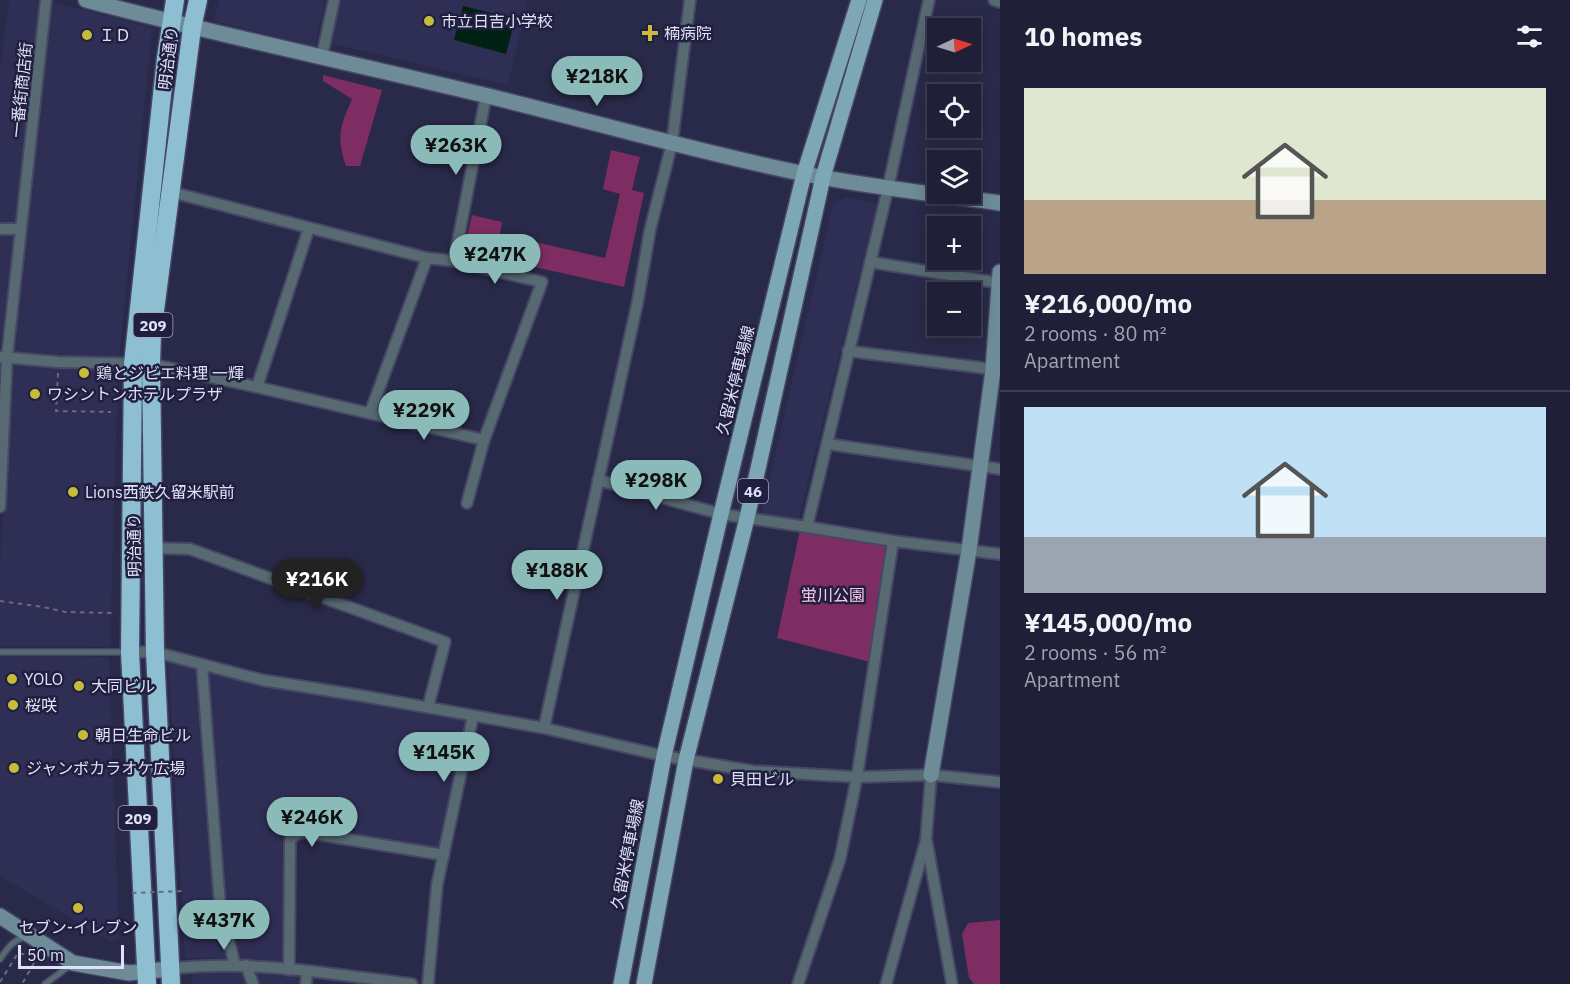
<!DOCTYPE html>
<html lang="en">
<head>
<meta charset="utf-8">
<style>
  body { margin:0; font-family:"IBM Plex Sans","Noto Sans JP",sans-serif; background:#27273f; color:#f1f3f6; height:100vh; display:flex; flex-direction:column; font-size:22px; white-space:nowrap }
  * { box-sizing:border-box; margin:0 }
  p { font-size:20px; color:#a1a2ad }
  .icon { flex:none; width:33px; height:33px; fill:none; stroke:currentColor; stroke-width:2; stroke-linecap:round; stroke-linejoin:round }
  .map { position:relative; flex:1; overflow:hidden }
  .panel { display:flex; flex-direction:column; background:#1f1f37; width:570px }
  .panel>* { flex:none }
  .needle { width:39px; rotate:86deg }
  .tools { position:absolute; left:927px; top:18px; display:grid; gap:12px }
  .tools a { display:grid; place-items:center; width:54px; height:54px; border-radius:0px; background:#1f1f37; box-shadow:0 3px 15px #0003,0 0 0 2px #3c3d52; font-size:30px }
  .scale { position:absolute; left:18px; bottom:15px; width:106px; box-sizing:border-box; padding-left:6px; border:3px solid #e0e1f7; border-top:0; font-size:16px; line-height:21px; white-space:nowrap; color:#e0e1f7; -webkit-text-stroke:4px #201f3f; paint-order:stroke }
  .price { position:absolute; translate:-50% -51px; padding:0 14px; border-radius:21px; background:#8bbbb9; color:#111; font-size:20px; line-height:39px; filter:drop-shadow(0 2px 3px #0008) }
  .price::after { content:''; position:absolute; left:50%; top:36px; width:18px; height:14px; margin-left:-9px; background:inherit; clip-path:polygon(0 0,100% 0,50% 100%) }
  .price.on { background:#222; color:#fff }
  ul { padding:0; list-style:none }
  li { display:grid; align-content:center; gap:12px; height:318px; padding:0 24px }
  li+li { border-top:2px solid #3c3d52 }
  li span { display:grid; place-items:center; height:186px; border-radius:0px; color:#555 }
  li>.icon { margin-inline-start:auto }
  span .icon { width:108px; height:108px; fill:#fffc; stroke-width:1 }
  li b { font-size:26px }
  h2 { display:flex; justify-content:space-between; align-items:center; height:72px; padding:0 24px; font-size:26px }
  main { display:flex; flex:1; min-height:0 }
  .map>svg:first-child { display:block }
</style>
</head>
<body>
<main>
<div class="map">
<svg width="1000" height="984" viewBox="0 0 1000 984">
  <rect width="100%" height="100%" fill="#292949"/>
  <!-- built -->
  <g fill="#2f2e55">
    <polygon points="9,0 42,0 15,223 0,224 0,70"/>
    <polygon points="219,0 325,0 315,47 214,21"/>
    <polygon points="339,0 528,0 508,85 329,43"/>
    <polygon points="53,2 152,28 119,359 13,353"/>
    <polygon points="845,197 877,204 798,522 761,515 833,205"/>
    <polygon points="0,234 15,234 0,347"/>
    <polygon points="10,361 118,369 110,647 0,646 0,567"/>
    <polygon points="0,655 109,657 119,939 111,942 0,876"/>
    <polygon points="168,661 199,668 230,958 185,958"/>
    <polygon points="205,670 263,685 468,719 442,852 303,825 287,838 287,966 237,960 223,904"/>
    <polygon points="244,969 249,984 193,984 191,971"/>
    <polygon points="251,969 304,975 304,984 257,984"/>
  </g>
  <!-- green -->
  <g fill="#7e2d63">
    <path d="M323,75L382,90L360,166H346C336,136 340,127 352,99L323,81Z"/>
    <polygon points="611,150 640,157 632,190 644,193 624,287 464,251 472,215 502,222 500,234 605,258 620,194 603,189"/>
    <polygon points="800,530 888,544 870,662 777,638"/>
    <polygon points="1000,920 1000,984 974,984 969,978 962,934 968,923"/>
  </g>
  <!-- water -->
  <polygon fill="#002214" points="463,6 515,19 506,54 454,40"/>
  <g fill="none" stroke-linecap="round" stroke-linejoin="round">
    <!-- lane casing -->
    <g stroke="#464665" stroke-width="8">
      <g id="lane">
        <polyline points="0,652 127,652"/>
        <path d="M0,959C7,949 13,940 25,937"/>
        <polyline points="45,984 72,964"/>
      </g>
    </g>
    <!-- street casing -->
    <g stroke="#464665" stroke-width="14">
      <g id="street">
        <polyline points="929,0 888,188 807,527 893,541 1000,554"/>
        <polyline points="994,0 1000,2"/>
        <polyline points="322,56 334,0"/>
        <polyline points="171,192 427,258 454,261 542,282 484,440 467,503"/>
        <polyline points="0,229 21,229"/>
        <polyline points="454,261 486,96"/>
        <polyline points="870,262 1000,283"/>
        <polyline points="848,351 1000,370"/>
        <polyline points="0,357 58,362 151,364 257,387 484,440"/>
        <polyline points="257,387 309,228"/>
        <polyline points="370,413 427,258"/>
        <polyline points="828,444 1000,469"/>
        <polyline points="598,480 721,514 807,527"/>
        <polyline points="0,507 7,357 46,0"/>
        <polyline points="153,548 190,549 445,642 428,707"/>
        <polyline points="130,652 155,652 262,680 363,696 544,728 664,756 753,771 857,777 931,775 1000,782"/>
        <polyline points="202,665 220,906 235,965"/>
        <polyline points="544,728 638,300 650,230 672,143 690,0"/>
        <polyline points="927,843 952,984"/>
        <polyline points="246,965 253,984"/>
        <path d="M169,969C250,959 332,974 412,984"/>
        <polyline points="289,970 290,840 295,835 303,832 444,855"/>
        <polyline points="306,984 307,971"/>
        <polyline points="428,984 437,885 473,716"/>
        <polyline points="798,984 840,859 857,777 893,541"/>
        <polyline points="886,984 926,840 931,775"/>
      </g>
    </g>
    <!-- secondary casing -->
    <g stroke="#464665" stroke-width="18">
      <g id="secondary">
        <path d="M86,0C218,35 352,63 484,95C591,121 697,152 805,174C869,187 935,194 1000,203"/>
        <polyline points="931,775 969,550 993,370 1000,272"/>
        <polyline points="0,916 73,963 129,973 169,969"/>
      </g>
    </g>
    <!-- primary casing -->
    <g stroke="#464665" stroke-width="18">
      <g id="primary">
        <polyline points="621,984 664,756 721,514 804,174 859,0"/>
        <polyline points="644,984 686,760 747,518 823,177 875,0"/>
      </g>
    </g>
    <!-- highway casing -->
    <g stroke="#464665" stroke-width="21">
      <g id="highway">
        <polyline points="147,984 130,652 133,364 166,58 175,0"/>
        <polyline points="171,984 155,652 151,364 152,333 192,28 198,0"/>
      </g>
    </g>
    <!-- path -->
    <g stroke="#696985" stroke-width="2" stroke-dasharray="4.5 4.5" stroke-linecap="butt">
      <polyline points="58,373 56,411 111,412"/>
      <polyline points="0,601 43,607 65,612 115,613"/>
      <polyline points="0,982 18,953 27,955 34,963 22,984"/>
    </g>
    <!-- lane -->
    <use href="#lane" stroke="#576a72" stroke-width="5"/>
    <!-- street -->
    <use href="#street" stroke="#576a72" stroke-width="10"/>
    <!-- secondary -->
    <use href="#secondary" stroke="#6d8c98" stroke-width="15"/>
    <!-- primary -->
    <use href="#primary" stroke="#7ea7b6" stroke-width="15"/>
    <!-- highway -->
    <use href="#highway" stroke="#8dbed1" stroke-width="18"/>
    <!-- path-bridge -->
    <polyline stroke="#696985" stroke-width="2" stroke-dasharray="4.5 4.5" stroke-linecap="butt" points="132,893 182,891"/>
  </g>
  <!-- markers -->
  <g fill="#c9bb3a" stroke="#201f3f" stroke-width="2">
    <circle cx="429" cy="21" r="6"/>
    <path d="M647 24h6v6h6v6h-6v6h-6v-6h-6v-6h6z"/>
    <circle cx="87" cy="35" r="6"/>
    <circle cx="84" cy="373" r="6"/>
    <circle cx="35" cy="394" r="6"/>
    <circle cx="73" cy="492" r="6"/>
    <circle cx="12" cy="679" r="6"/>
    <circle cx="79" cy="686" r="6"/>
    <circle cx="13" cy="705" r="6"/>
    <circle cx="83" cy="735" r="6"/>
    <circle cx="14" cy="768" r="6"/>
    <circle cx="718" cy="779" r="6"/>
    <circle cx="78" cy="908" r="6"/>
  </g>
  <g text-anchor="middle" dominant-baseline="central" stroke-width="5" stroke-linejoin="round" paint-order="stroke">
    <!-- shield labels -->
    <g fill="#201f3f" stroke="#a6a7c0" stroke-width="1.5">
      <rect x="133.5" y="313" width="39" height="24" rx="4.5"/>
      <rect x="738" y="479" width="30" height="24" rx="4.5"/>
      <rect x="118.5" y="806" width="39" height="24" rx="4.5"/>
    </g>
    <g font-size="15" font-weight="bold" fill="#e0e1f7">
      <text x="153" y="325">209</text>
      <text x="753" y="491">46</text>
      <text x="138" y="818">209</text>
    </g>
    <!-- poi labels -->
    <g font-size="16" fill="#e0e1f7" stroke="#201f3f" text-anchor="start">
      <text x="441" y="21">市立日吉小学校</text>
      <text x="664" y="33">楠病院</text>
      <text x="99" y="35">ＩＤ</text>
      <text x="96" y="373">鶏とジビエ料理 一輝</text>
      <text x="47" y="394">ワシントンホテルプラザ</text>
      <text x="85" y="492">Lions西鉄久留米駅前</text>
      <text x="24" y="679">YOLO</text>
      <text x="91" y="686">大同ビル</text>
      <text x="25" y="705">桜咲</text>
      <text x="95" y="735">朝日生命ビル</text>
      <text x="26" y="768">ジャンボカラオケ広場</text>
      <text x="730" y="779">貝田ビル</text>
      <text x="78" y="927" text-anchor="middle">セブン-イレブン</text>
    </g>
    <!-- street labels -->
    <g font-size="16" fill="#e0e1f7" stroke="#201f3f">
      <text transform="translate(168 58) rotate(-83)">明治通り</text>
      <text transform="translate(21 90) rotate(-84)">一番街商店街</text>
      <text transform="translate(735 380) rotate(-76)">久留米停車場線</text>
      <text transform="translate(134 545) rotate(-91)">明治通り</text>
      <text transform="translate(627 854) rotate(-79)">久留米停車場線</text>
    </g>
    <!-- park labels -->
    <g font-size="16" fill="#facae6" stroke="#201f3f">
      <text x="833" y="595">蛍川公園</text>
    </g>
  </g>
</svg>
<div class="tools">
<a><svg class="needle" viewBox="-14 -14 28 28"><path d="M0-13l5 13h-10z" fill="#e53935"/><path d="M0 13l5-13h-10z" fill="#a1a2ad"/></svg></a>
<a><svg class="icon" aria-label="locate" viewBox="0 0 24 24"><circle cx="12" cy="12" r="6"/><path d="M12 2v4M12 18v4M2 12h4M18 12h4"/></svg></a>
<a><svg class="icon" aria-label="layers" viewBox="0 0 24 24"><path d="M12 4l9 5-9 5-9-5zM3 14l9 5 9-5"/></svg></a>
<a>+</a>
<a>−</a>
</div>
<div class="scale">50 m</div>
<b class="price" style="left:597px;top:107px">¥218K</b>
<b class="price" style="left:456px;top:176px">¥263K</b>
<b class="price" style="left:495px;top:285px">¥247K</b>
<b class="price" style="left:424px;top:441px">¥229K</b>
<b class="price" style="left:656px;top:511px">¥298K</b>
<b class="price" style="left:557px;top:601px">¥188K</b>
<b class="price on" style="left:317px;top:610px">¥216K</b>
<b class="price" style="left:444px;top:783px">¥145K</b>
<b class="price" style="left:312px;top:848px">¥246K</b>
<b class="price" style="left:224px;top:951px">¥437K</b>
</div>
<section class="panel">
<h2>10 homes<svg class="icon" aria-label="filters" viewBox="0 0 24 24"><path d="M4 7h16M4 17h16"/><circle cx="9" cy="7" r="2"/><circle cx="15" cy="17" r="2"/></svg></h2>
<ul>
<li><span style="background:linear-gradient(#dfe7d0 60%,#b9a48a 0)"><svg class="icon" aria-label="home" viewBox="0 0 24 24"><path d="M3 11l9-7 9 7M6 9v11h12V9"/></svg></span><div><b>¥216,000/mo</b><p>2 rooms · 80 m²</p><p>Apartment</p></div></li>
<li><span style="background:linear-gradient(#bfe0f5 70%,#9aa5b1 0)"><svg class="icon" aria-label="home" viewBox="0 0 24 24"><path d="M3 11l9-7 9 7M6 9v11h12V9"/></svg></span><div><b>¥145,000/mo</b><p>2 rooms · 56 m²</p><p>Apartment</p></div></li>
</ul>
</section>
</main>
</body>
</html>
